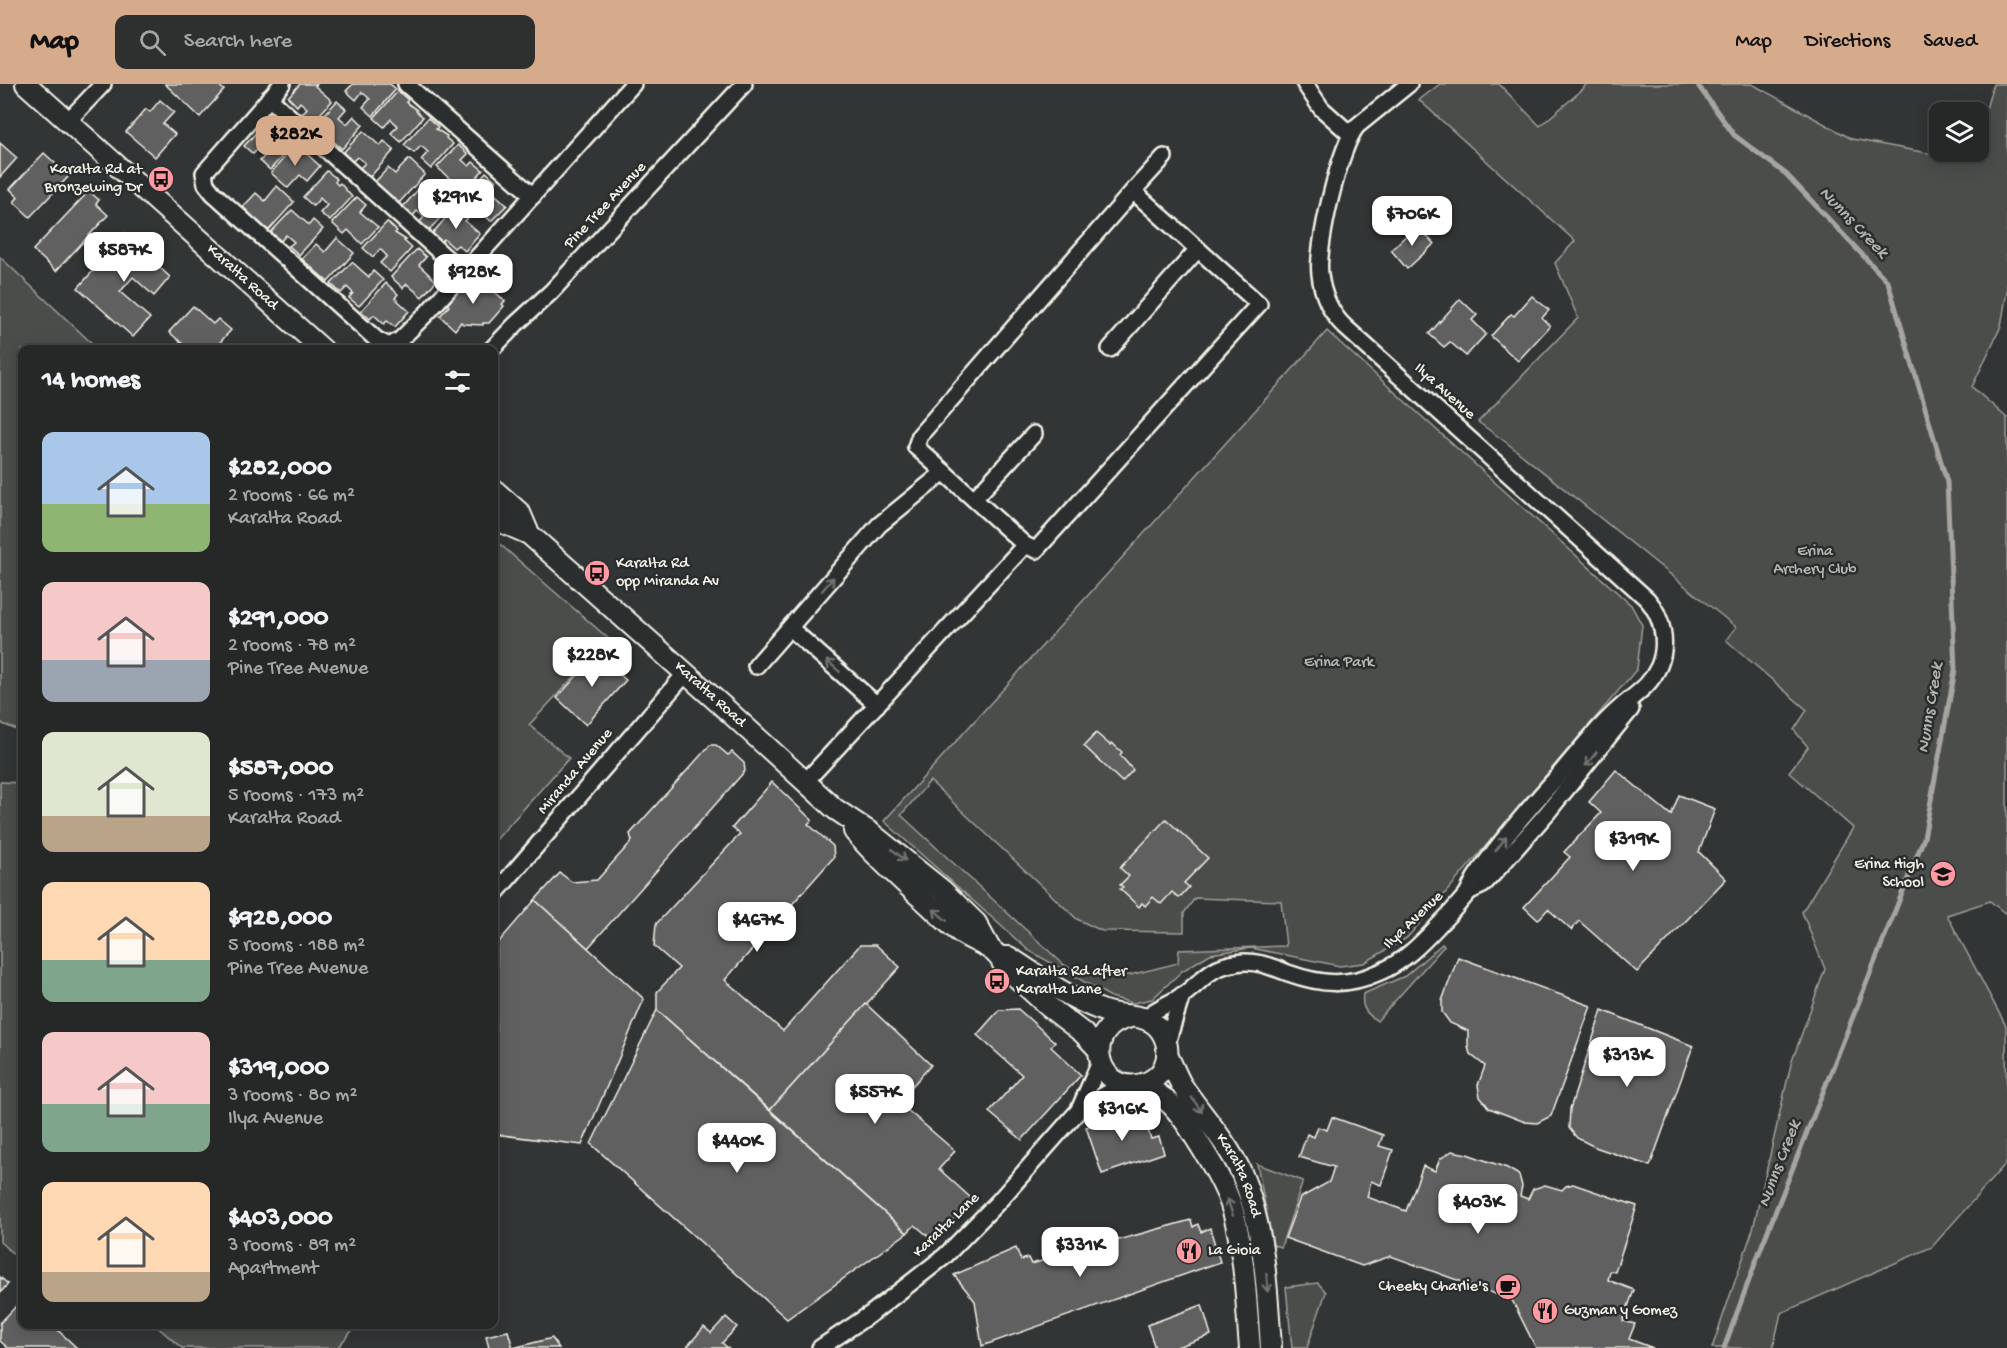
<!DOCTYPE html>
<html lang="en">
<head>
<meta charset="utf-8">
<style>
  body { margin:0; font-family:"Gochi Hand",sans-serif; background:#2e3030; color:#f1f3f6; height:100vh; display:flex; flex-direction:column; font-size:22px; white-space:nowrap }
  * { box-sizing:border-box; margin:0 }
  p { font-size:20px; color:#a4a6a8 }
  .icon { flex:none; width:33px; height:33px; fill:none; stroke:currentColor; stroke-width:2; stroke-linecap:round; stroke-linejoin:round }
  .map { position:relative; flex:1; overflow:hidden }
  .drawer { position:absolute; left:18px; top:261px; width:480px; height:984px; display:flex; flex-direction:column; background:#262828; border-radius:12px; box-shadow:0 3px 15px #0003,0 0 0 2px #424445 }
  .drawer>* { flex:none }
  .fabs { position:absolute; left:1929px; top:18px; display:grid; gap:12px }
  .fabs a { display:grid; place-items:center; width:60px; height:60px; border-radius:12px; background:#262828; box-shadow:0 3px 15px #0003,0 0 0 2px #424445; font-size:30px }
  .price { position:absolute; translate:-50% -51px; padding:0 14px; border-radius:12px; background:#fff; color:#222; font-size:20px; line-height:39px; filter:drop-shadow(0 2px 3px #0008) }
  .price::after { content:''; position:absolute; left:50%; top:36px; width:18px; height:14px; margin-left:-9px; background:inherit; clip-path:polygon(0 0,100% 0,50% 100%) }
  .price.current { background:#d6ab8b; color:#111 }
  ul { padding:0; list-style:none }
  li { display:flex; align-items:center; gap:18px; height:150px; padding:0 24px }
  li span { display:grid; place-items:center; flex:none; width:168px; height:120px; border-radius:12px; color:#555 }
  li>.icon { margin-inline-start:auto }
  span .icon { width:72px; height:72px; fill:#fffc; stroke-width:1 }
  li b { font-size:26px }
  h2 { display:flex; justify-content:space-between; align-items:center; height:72px; padding:0 24px; font-size:26px }
  header { display:flex; align-items:center; gap:36px; box-sizing:border-box; height:84px; padding:0 30px; background:#d6ab8b; color:#111 }
  header strong { font-size:28px }
  nav { display:flex; gap:33px; margin-inline-start:auto; font-size:21px }
  .search { width:420px; height:54px; background:#2e3030; display:flex; align-items:center; gap:15px; box-sizing:border-box; padding:0 21px; border-radius:12px; color:#a4a6a8; font-size:22px }
  .map>svg:first-child { display:block }
</style>
</head>
<body>
<header>
<strong>Map</strong>
<div class="search"><svg class="icon" aria-label="search" viewBox="0 0 24 24"><circle cx="10" cy="10" r="6"/><path d="M15 15l6 6"/></svg>Search here</div>
<nav><a>Map</a><a>Directions</a><a>Saved</a></nav>
</header>
<div class="map">
<svg width="2007" height="1264" viewBox="0 0 2007 1264">
  <rect width="100%" height="100%" fill="#323535"/>
  <filter id="ink" filterUnits="userSpaceOnUse"><feTurbulence type="fractalNoise" baseFrequency=".0167" numOctaves="2"/><feDisplacementMap in="SourceGraphic" scale="12" xChannelSelector="R" yChannelSelector="G"/><feConvolveMatrix kernelMatrix="1 2 1 2 8 2 1 2 1" color-interpolation-filters="sRGB"/></filter>
  <g filter="url(#ink)">
    <!-- green -->
    <g fill="#4b4d4c" stroke="#a09f9a" stroke-width="1.5" fill-rule="evenodd">
      <polygon points="1440,0 1499,0 1540,42 1583,5 1586,0 1752,0 1852,55 1970,77 1973,68 1978,68 1979,50 1993,0 2007,0 2007,207 2001,242 1972,303 2007,334 2007,831 1990,817 1947,831 2006,942 2007,1078 1932,1163 1781,1229 1773,1264 1712,1264 1753,1145 1791,980 1825,885 1802,828 1853,744 1789,688 1808,663 1794,646 1807,626 1726,556 1736,543 1507,359 1478,338 1578,234 1555,179 1575,157 1419,16"/>
      <polygon points="0,173 98,265 22,266 22,648 3,640 0,637"/>
      <path d="M1327,247L1631,521L1642,541L1637,585L1407,854L1364,879L1340,882L1251,864L1210,870L1182,887L1152,915L1133,919L1111,913L1028,866L884,737ZM930,697L1077,835L1102,847L1184,848V829L1195,814L1281,817L1286,862L1179,866L1178,879L1130,891L1078,889L1063,880L901,731Z"/>
      <polygon points="495,456 609,555 529,641 569,674 494,758"/>
      <polygon points="0,698 22,699 22,1178 0,1158"/>
      <path d="M1442,860L1444,862L1377,937C1366,929 1361,924 1363,910L1405,892Z"/>
      <polygon points="1257,1080 1303,1097 1281,1163 1273,1161"/>
      <polygon points="1318,1199 1326,1208 1307,1264 1292,1264 1286,1203"/>
      <polygon points="155,1241 357,1241 337,1264 182,1264"/>
    </g>
    <g fill="none" stroke-linecap="round" stroke-linejoin="round">
      <!-- stream -->
      <polyline stroke="#a6a5a0" stroke-width="5" points="1697,0 1734,51 1786,90 1888,198 1947,398 1955,586 1924,754 1759,1169 1724,1264"/>
    </g>
    <!-- building -->
    <g fill="#5f605f" stroke="#f4f1e8" stroke-width="1.5">
      <polygon points="165,0 217,0 224,6 200,33"/>
      <polygon points="300,0 317,0 315,2 332,17 312,39 302,30 307,24 300,18 297,22 288,13"/>
      <polygon points="353,0 390,0 396,5 373,32 363,23 370,15 362,8 356,16 346,7"/>
      <polygon points="398,7 408,16 406,18 417,26 416,27 423,33 401,58 391,49 398,42 391,35 384,43 374,34"/>
      <polygon points="160,16 174,28 163,40 175,50 155,73 126,48 146,25 150,28"/>
      <polygon points="337,17 346,25 339,33 347,40 354,32 363,41 342,65 334,58 332,59 324,50 322,52 313,43"/>
      <polygon points="428,34 438,43 436,45 447,52 446,54 453,60 431,85 421,76 428,68 421,62 414,69 404,61"/>
      <polygon points="266,38 280,48 279,50 282,52 284,50 294,59 270,86 260,77 267,69 260,63 253,70 244,62"/>
      <polygon points="363,47 380,62 384,57 394,66 370,93 360,84 365,79 357,73 352,78 342,70"/>
      <polygon points="0,59 17,74 0,93"/>
      <polygon points="296,60 320,82 307,97 300,91 288,104 271,89"/>
      <polygon points="458,61 468,70 462,76 469,82 473,78 483,86 459,113 449,104 454,99 437,83"/>
      <polygon points="44,69 69,92 30,133 14,118 18,113 10,105"/>
      <polygon points="409,75 425,90 399,119 375,98 388,84 395,90"/>
      <polygon points="327,87 337,95 335,98 338,101 340,99 352,113 330,137 320,129 327,121 320,114 313,122 303,113"/>
      <polygon points="486,88 496,97 489,105 507,121 491,137 476,124 473,128 461,117"/>
      <polygon points="422,101 439,116 444,111 453,120 429,146 420,138 424,133 417,127 412,133 402,124"/>
      <polygon points="277,102 294,118 268,147 243,123 256,109 265,117"/>
      <polygon points="89,107 99,116 96,120 108,131 56,187 33,166"/>
      <polygon points="357,113 366,121 360,128 378,143 362,160 348,146 344,150 332,139"/>
      <polygon points="456,122 469,133 465,137 480,150 465,167 458,161 454,164 444,155 440,159 431,151"/>
      <polygon points="292,126 309,141 313,136 323,145 299,171 289,162 294,158 286,151 281,157 271,148"/>
      <polygon points="387,138 397,147 395,149 406,156 404,157 412,164 390,188 380,179 387,172 380,165 373,173 363,164"/>
      <polygon points="1417,141 1434,160 1407,185 1391,166"/>
      <polygon points="126,149 161,180 159,183 170,193 154,212 133,193 120,208 150,234 133,253 78,204"/>
      <polygon points="337,154 354,169 328,198 302,175 316,160 325,168"/>
      <polygon points="417,165 426,173 419,181 436,197 422,213 407,200 403,204 391,193"/>
      <polygon points="352,178 369,193 373,187 383,196 359,222 349,214 353,209 347,203 341,209 331,200"/>
      <polygon points="475,190 505,217 502,220 504,222 489,239 483,239 483,241 463,240 461,238 455,246 440,232 449,222 447,220"/>
      <polygon points="386,199 398,210 395,214 409,227 395,243 387,237 384,240 374,231 370,235 361,227"/>
      <polygon points="1532,212 1549,226 1542,234 1550,242 1518,277 1491,252 1511,230 1514,232"/>
      <polygon points="1460,215 1477,231 1472,236 1486,250 1466,272 1450,258 1444,263 1429,250"/>
      <polygon points="193,222 213,240 218,235 231,246 213,266 180,266 184,261 169,248"/>
      <polygon points="600,566 612,577 609,581 626,596 586,641 557,614"/>
      <polygon points="1096,649 1110,661 1112,659 1122,668 1120,671 1133,686 1122,698 1084,662"/>
      <polygon points="710,661 716,661 728,671 732,668 744,679 745,687 588,864 535,816 560,789 572,798 597,796 632,757 630,750"/>
      <polygon points="1616,686 1671,731 1679,711 1715,725 1699,768 1726,795 1637,888 1579,837 1571,846 1548,825 1538,836 1524,823 1570,773 1564,768 1601,729 1589,718"/>
      <polygon points="772,698 812,736 808,740 833,762 834,773 725,896 783,947 860,861 876,861 900,883 770,1026 657,926 657,908 679,884 654,862 656,840 740,750 732,744"/>
      <polygon points="1166,735 1208,774 1184,799 1189,803 1179,814 1172,808 1161,820 1153,813 1145,822 1142,819 1139,823 1120,805 1123,803 1120,801 1129,792 1120,784"/>
      <polygon points="535,816 644,915 582,1061 494,1050 497,860"/>
      <polygon points="1458,873 1591,922 1551,1032 1537,1039 1525,1038 1489,1024 1480,1013 1478,1001 1485,982 1470,970 1468,963 1468,947 1450,939 1442,928 1442,917"/>
      <polygon points="866,920 931,981 898,1018 955,1067 939,1085 972,1115 934,1157 915,1141 907,1149 770,1026"/>
      <polygon points="1018,925 1055,958 1051,963 1081,991 1022,1056 989,1028 1022,991 977,951 999,926"/>
      <polygon points="657,926 907,1149 787,1235 591,1060"/>
      <polygon points="1602,926 1693,962 1650,1082 1595,1063 1577,1054 1569,1044 1570,1025"/>
      <polygon points="1133,1028 1138,1043 1146,1040 1151,1055 1159,1053 1164,1069 1102,1090 1086,1043 1101,1038 1101,1035 1116,1030 1117,1033"/>
      <polygon points="1332,1033 1383,1051 1379,1062 1393,1066 1381,1101 1371,1097 1367,1113 1406,1127 1423,1082 1435,1087 1440,1075 1452,1067 1467,1070 1507,1084 1519,1091 1522,1102 1520,1112 1528,1115 1533,1105 1545,1101 1562,1106 1566,1102 1573,1100 1637,1122 1615,1188 1610,1187 1608,1196 1634,1206 1623,1237 1635,1240 1629,1255 1653,1264 1536,1264 1512,1216 1391,1172 1362,1182 1285,1154 1300,1114 1329,1098 1334,1083 1299,1073 1307,1050 1314,1053 1318,1043 1327,1046"/>
      <polygon points="1191,1136 1193,1143 1198,1140 1201,1148 1210,1144 1220,1178 982,1262 975,1217 954,1191 1016,1164 1021,1176 1028,1174 1031,1180"/>
      <polygon points="0,1193 8,1200 0,1209"/>
      <polygon points="22,1216 22,1240 51,1240 77,1264 8,1264 0,1257 0,1239"/>
      <polygon points="1202,1221 1211,1251 1174,1264 1155,1264 1147,1241"/>
      <polygon points="726,1233 737,1243 722,1259 728,1264 686,1264 704,1243 711,1249"/>
      <polygon points="508,1247 513,1264 552,1254 559,1264 489,1264 486,1252"/>
    </g>
    <g fill="none" stroke-linecap="round" stroke-linejoin="round">
      <!-- minor casing -->
      <g stroke="#f4f1e8" stroke-width="20">
        <g id="minor">
          <polyline points="282,0 204,89 206,100 213,109 377,256 389,262 400,256 428,228 633,0"/>
          <polyline points="406,0 533,112"/>
          <polyline points="1305,0 1321,24 1350,50"/>
          <polyline points="269,14 463,189"/>
          <polyline points="68,37 103,0"/>
          <polyline points="1133,107 1259,220 1036,466 1025,461 916,363 920,351 1133,107 1164,73"/>
          <polyline points="1110,265 1198,165"/>
          <polyline points="491,266 516,240 551,208 744,0"/>
          <polyline points="974,415 1034,350"/>
          <polyline points="790,544 877,621"/>
          <polyline points="756,582 879,441 944,388"/>
          <polyline points="805,698 1025,461"/>
          <polyline points="1468,808 1483,801 1496,787 1547,729 1631,625"/>
          <polyline points="494,811 686,589"/>
          <path d="M1145,934C1158,923 1170,920 1183,911C1204,896 1208,883 1236,879C1254,875 1272,883 1288,889C1322,901 1347,903 1380,888C1403,878 1420,861 1437,843C1447,833 1458,821 1467,810C1470,805 1472,799 1475,794C1499,758 1529,724 1558,692C1578,668 1599,642 1622,622C1637,609 1650,602 1659,582C1668,560 1663,533 1647,515L1345,243C1331,230 1322,210 1320,190C1316,163 1340,61 1357,42L1409,0"/>
          <polyline points="1167,959 1182,911"/>
          <polyline points="1079,1026 1100,978"/>
          <polyline points="820,1264 872,1229 945,1172 998,1118 1079,1026 1123,1000"/>
        </g>
      </g>
      <!-- tertiary casing -->
      <g stroke="#f4f1e8" stroke-width="24">
        <g id="tertiary">
          <path id="s1" d="M26,0L323,266"/>
          <polyline points="494,406 520,429 529,450"/>
          <path id="s2" d="M494,428L506,440L529,450L727,626L835,725L871,749L942,806L976,839L989,863"/>
          <path d="M854,747C874,771 897,792 919,812C933,824 946,838 961,849C977,860 996,862 1004,882L1049,923L1083,949L1099,966"/>
          <path d="M1000,873H1009C1039,893 1070,915 1104,927C1120,933 1139,929 1153,939C1165,948 1171,965 1165,980C1162,990 1152,998 1142,1000C1097,1012 1079,943 1131,933"/>
          <path id="s3" d="M1167,971C1172,980 1176,991 1181,1000C1200,1029 1226,1056 1241,1088C1265,1144 1267,1204 1271,1264"/>
          <path d="M1139,1001C1166,1009 1181,1030 1195,1053C1209,1075 1226,1102 1233,1127C1245,1171 1246,1218 1250,1264"/>
        </g>
      </g>
      <!-- minor -->
      <use href="#minor" stroke="#2a2d2e" stroke-width="15"/>
      <!-- tertiary -->
      <use href="#tertiary" stroke="#2a2d2e" stroke-width="20"/>
    </g>
    <!-- one-way arrows -->
    <defs><path id="oneway-shaft" d="M-6 0H5M1.5-3L5.5 0L1.5 3" fill="none" stroke-width="1.6" stroke-linecap="round" stroke-linejoin="round" transform="scale(1.5)"/></defs>
    <g stroke="#71726f">
      <use href="#oneway-shaft" transform="translate(828 500) rotate(-49)"/>
      <use href="#oneway-shaft" transform="translate(833 582) rotate(-139)"/>
      <use href="#oneway-shaft" transform="translate(1591 675) rotate(129)"/>
      <use href="#oneway-shaft" transform="translate(1501 760) rotate(-52)"/>
      <use href="#oneway-shaft" transform="translate(899 771) rotate(39)"/>
      <use href="#oneway-shaft" transform="translate(940 831) rotate(-139)"/>
      <use href="#oneway-shaft" transform="translate(1197 1021) rotate(55)"/>
      <use href="#oneway-shaft" transform="translate(1230 1123) rotate(-109)"/>
      <use href="#oneway-shaft" transform="translate(1267 1199) rotate(86)"/>
    </g>
  </g>
  <!-- icons -->
  <defs>
    <g id="bus-disc" transform="scale(1.35)"><circle r="9.5" fill="#ff9aa2" stroke="#2a2d2e"/><path d="M-5-6H5V4H4V6H2V4H-2V6H-4V4H-5ZM-3.5-4V0h7V-4ZM-3.5 1.2v1.5H-2V1.2ZM2 1.2v1.5H3.5V1.2Z" fill="#111"/></g>
    <g id="school-disc" transform="scale(1.35)"><circle r="9.5" fill="#ff9aa2" stroke="#2a2d2e"/><path d="M0-5L7-2L0 1L-7-2ZM-4 1L0 2.5L4 1V4Q0 6-4 4Z" fill="#111"/></g>
    <g id="restaurant-disc" transform="scale(1.35)"><circle r="9.5" fill="#ff9aa2" stroke="#2a2d2e"/><path d="M-5-6h1v4h1v-4h1v4h1v-4h1v5L-1.5 .5V6h-2V.5L-5-1ZM5-6V6H3V1.5H1.5Q1.5-4 5-6Z" fill="#111"/></g>
    <g id="cafe-disc" transform="scale(1.35)"><circle r="9.5" fill="#ff9aa2" stroke="#2a2d2e"/><path d="M-5.5-4.5H6V0H3Q3 3.5 0 3.5H-2.5Q-5.5 3.5-5.5 0ZM3-3.2v2h1.7v-2ZM-6 4.5H4V6H-6Z" fill="#111"/></g>
  </defs>
  <g fill-rule="evenodd">
    <use href="#bus-disc" x="161" y="95"/>
    <use href="#bus-disc" x="597" y="489"/>
    <use href="#school-disc" x="1943" y="790"/>
    <use href="#bus-disc" x="997" y="897"/>
    <use href="#restaurant-disc" x="1189" y="1167"/>
    <use href="#cafe-disc" x="1508" y="1203"/>
    <use href="#restaurant-disc" x="1545" y="1227"/>
  </g>
  <g text-anchor="middle" dominant-baseline="central" stroke-width="5" stroke-linejoin="round" paint-order="stroke">
    <!-- poi labels -->
    <g font-size="16" fill="#f4f1e8" stroke="#2a2d2e" text-anchor="start">
      <text x="142" y="86" text-anchor="end">Karalta Rd at<tspan x="142" dy="18">Bronzewing Dr</tspan></text>
      <text x="616" y="480">Karalta Rd<tspan x="616" dy="18">opp Miranda Av</tspan></text>
      <text x="1924" y="781" text-anchor="end">Erina High<tspan x="1924" dy="18">School</tspan></text>
      <text x="1016" y="888">Karalta Rd after<tspan x="1016" dy="18">Karalta Lane</tspan></text>
      <text x="1208" y="1167">La Gioia</text>
      <text x="1488" y="1203" text-anchor="end">Cheeky Charlie's</text>
      <text x="1564" y="1227">Guzman y Gomez</text>
    </g>
    <!-- street labels -->
    <g font-size="16" fill="#f4f1e8" stroke="#2a2d2e">
      <text transform="translate(606 122) rotate(-47)">Pine Tree Avenue</text>
      <text stroke="none"><textPath href="#s1" startOffset="290">Karalta Road</textPath></text>
      <text transform="translate(1444 308) rotate(42)">Ilya Avenue</text>
      <text stroke="none"><textPath href="#s2" startOffset="284">Karalta Road</textPath></text>
      <text transform="translate(576 688) rotate(-50)">Miranda Avenue</text>
      <text transform="translate(1414 837) rotate(-44)">Ilya Avenue</text>
      <text stroke="none"><textPath href="#s3" startOffset="141">Karalta Road</textPath></text>
      <text transform="translate(947 1142) rotate(-44)">Karalta Lane</text>
    </g>
    <!-- park labels -->
    <g font-size="16" fill="#b9b8b1" stroke="#2a2d2e">
      <text x="1815" y="468">Erina<tspan x="1815" dy="18">Archery Club</tspan></text>
      <text x="1339" y="579">Erina Park</text>
    </g>
    <!-- water labels -->
    <g font-size="18" font-style="italic" fill="#b3b2ac" stroke="#2a2d2e">
      <text transform="translate(1853 139) rotate(46)">Nunns Creek</text>
      <text transform="translate(1931 624) rotate(-81)">Nunns Creek</text>
      <text transform="translate(1780 1080) rotate(-69)">Nunns Creek</text>
    </g>
  </g>
</svg>
<div class="fabs">
<a><svg class="icon" aria-label="layers" viewBox="0 0 24 24"><path d="M12 4l9 5-9 5-9-5zM3 14l9 5 9-5"/></svg></a>
</div>
<b class="price current" style="left:295px;top:83px">$282K</b>
<b class="price" style="left:456px;top:146px">$291K</b>
<b class="price" style="left:1412px;top:163px">$706K</b>
<b class="price" style="left:124px;top:199px">$587K</b>
<b class="price" style="left:473px;top:221px">$928K</b>
<b class="price" style="left:592px;top:604px">$228K</b>
<b class="price" style="left:1633px;top:788px">$319K</b>
<b class="price" style="left:757px;top:869px">$467K</b>
<b class="price" style="left:1627px;top:1004px">$313K</b>
<b class="price" style="left:875px;top:1041px">$557K</b>
<b class="price" style="left:1122px;top:1058px">$316K</b>
<b class="price" style="left:737px;top:1090px">$440K</b>
<b class="price" style="left:1478px;top:1151px">$403K</b>
<b class="price" style="left:1080px;top:1194px">$331K</b>
<section class="drawer">
<h2>14 homes<svg class="icon" aria-label="filters" viewBox="0 0 24 24"><path d="M4 7h16M4 17h16"/><circle cx="9" cy="7" r="2"/><circle cx="15" cy="17" r="2"/></svg></h2>
<ul>
<li><span style="background:linear-gradient(#a9c7e8 60%,#8fb573 0)"><svg class="icon" aria-label="home" viewBox="0 0 24 24"><path d="M3 11l9-7 9 7M6 9v11h12V9"/></svg></span><div><b>$282,000</b><p>2 rooms · 66 m²</p><p>Karalta Road</p></div></li>
<li><span style="background:linear-gradient(#f6c9c9 65%,#9aa5b1 0)"><svg class="icon" aria-label="home" viewBox="0 0 24 24"><path d="M3 11l9-7 9 7M6 9v11h12V9"/></svg></span><div><b>$291,000</b><p>2 rooms · 78 m²</p><p>Pine Tree Avenue</p></div></li>
<li><span style="background:linear-gradient(#dfe7d0 70%,#b9a48a 0)"><svg class="icon" aria-label="home" viewBox="0 0 24 24"><path d="M3 11l9-7 9 7M6 9v11h12V9"/></svg></span><div><b>$587,000</b><p>5 rooms · 173 m²</p><p>Karalta Road</p></div></li>
<li><span style="background:linear-gradient(#ffd9b3 65%,#7fa58c 0)"><svg class="icon" aria-label="home" viewBox="0 0 24 24"><path d="M3 11l9-7 9 7M6 9v11h12V9"/></svg></span><div><b>$928,000</b><p>5 rooms · 188 m²</p><p>Pine Tree Avenue</p></div></li>
<li><span style="background:linear-gradient(#f6c9c9 60%,#7fa58c 0)"><svg class="icon" aria-label="home" viewBox="0 0 24 24"><path d="M3 11l9-7 9 7M6 9v11h12V9"/></svg></span><div><b>$319,000</b><p>3 rooms · 80 m²</p><p>Ilya Avenue</p></div></li>
<li><span style="background:linear-gradient(#ffd9b3 75%,#b9a48a 0)"><svg class="icon" aria-label="home" viewBox="0 0 24 24"><path d="M3 11l9-7 9 7M6 9v11h12V9"/></svg></span><div><b>$403,000</b><p>3 rooms · 89 m²</p><p>Apartment</p></div></li>
</ul>
</section>
</div>
</body>
</html>
